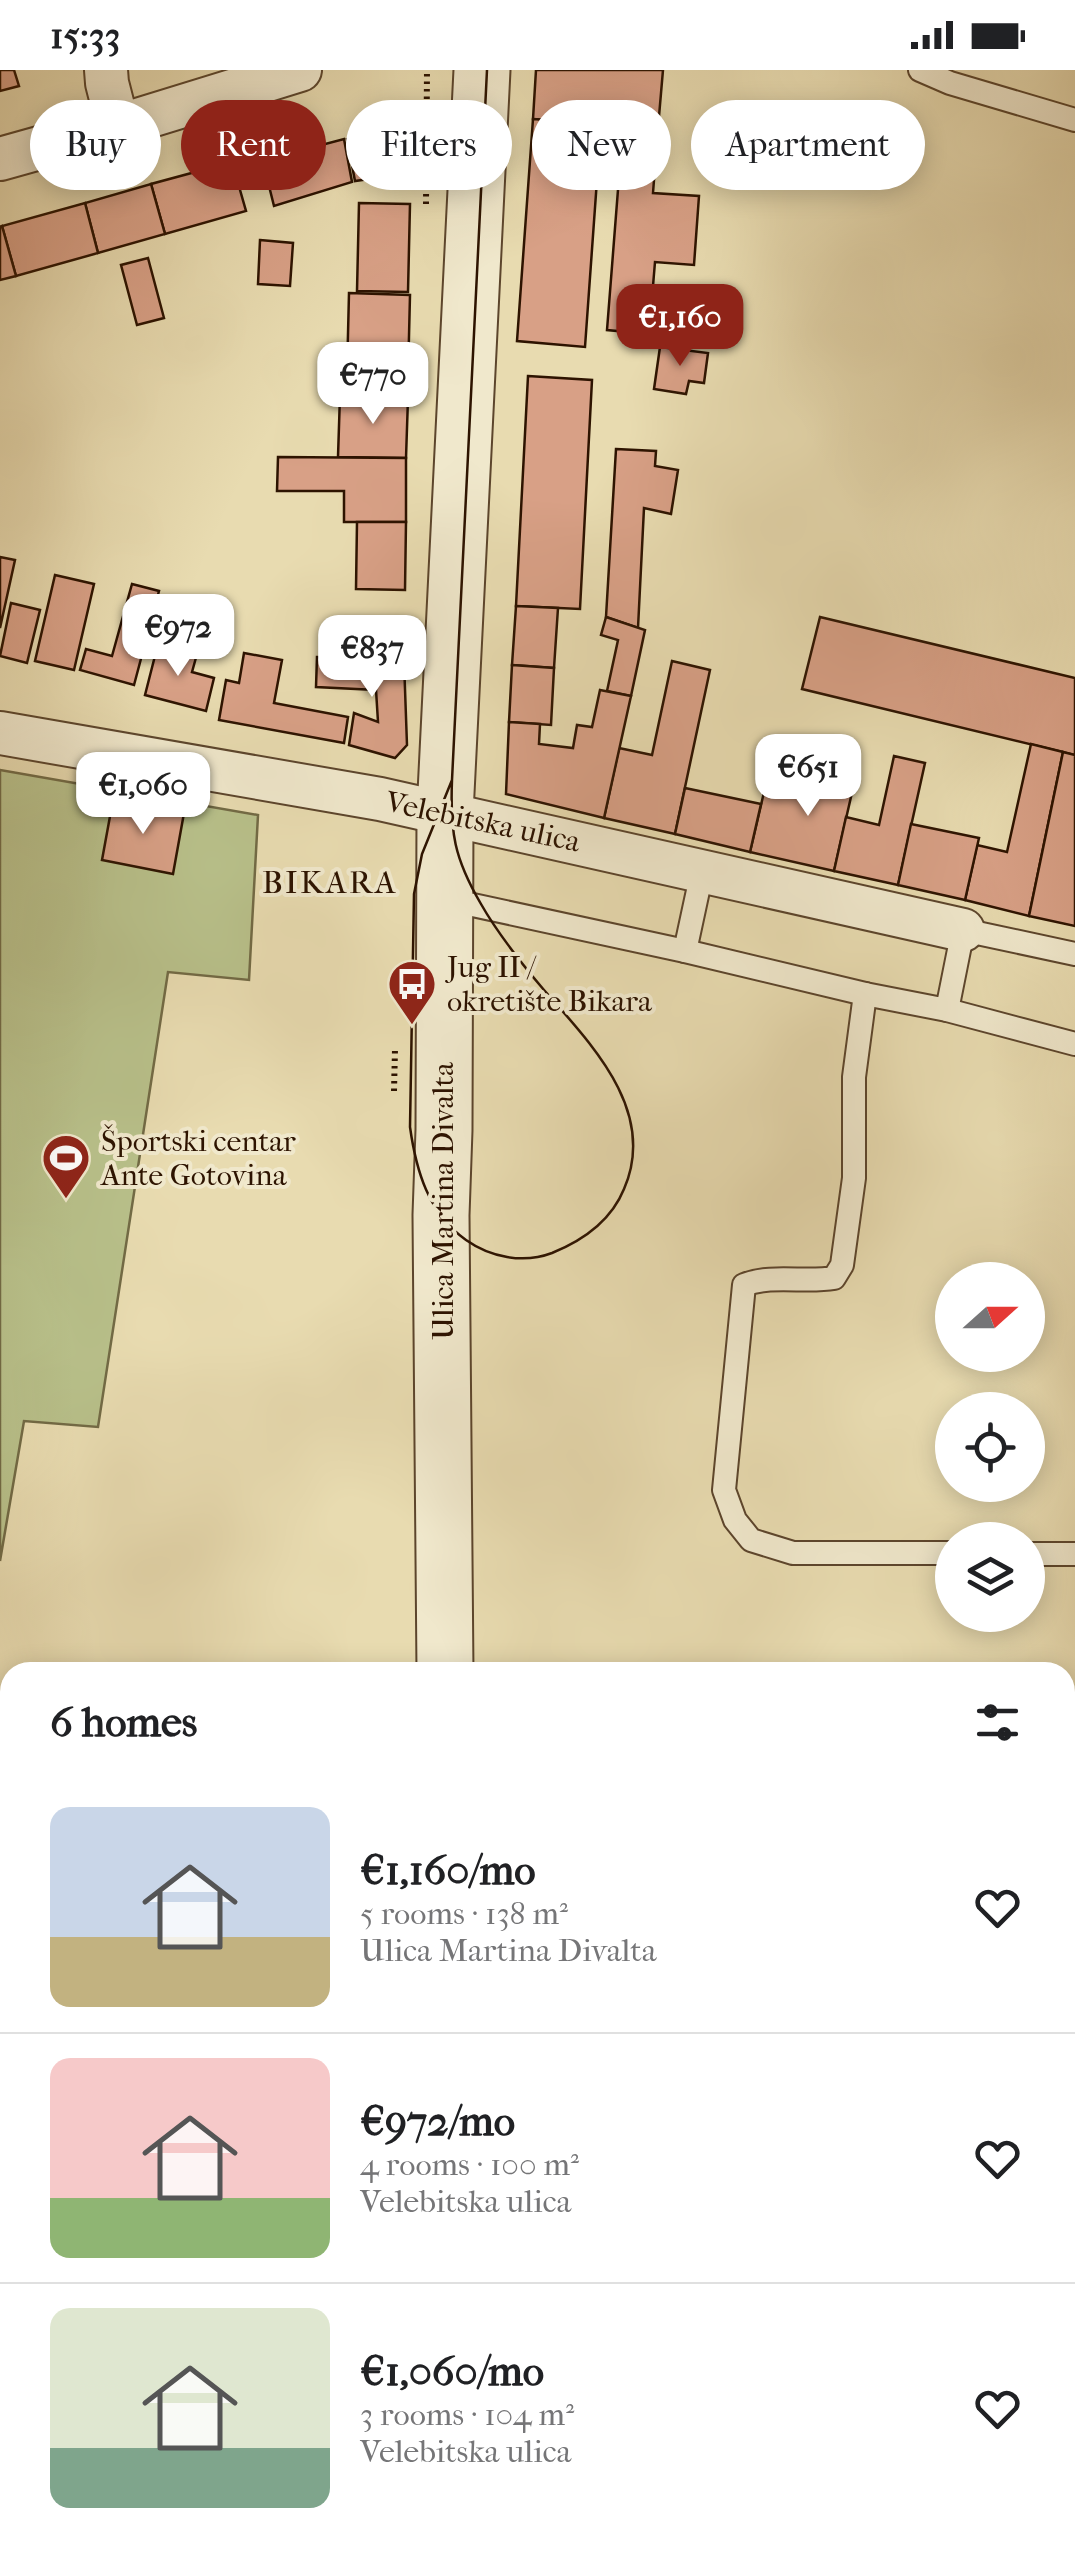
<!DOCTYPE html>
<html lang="en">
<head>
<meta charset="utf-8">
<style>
  body { margin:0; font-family:"IM FELL French Canon",serif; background:#f6f6f6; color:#202124; height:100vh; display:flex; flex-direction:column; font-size:38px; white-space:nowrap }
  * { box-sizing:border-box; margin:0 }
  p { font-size:32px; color:#757577 }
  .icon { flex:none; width:55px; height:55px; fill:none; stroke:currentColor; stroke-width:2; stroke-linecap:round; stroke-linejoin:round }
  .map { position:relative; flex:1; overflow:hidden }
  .side { position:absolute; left:0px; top:1592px; width:1075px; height:892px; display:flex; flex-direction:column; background:#fff; border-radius:30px 30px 0 0; box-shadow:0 5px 25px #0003 }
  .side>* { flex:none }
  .top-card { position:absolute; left:30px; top:30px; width:1015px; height:90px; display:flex; gap:20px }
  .needle { width:65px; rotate:69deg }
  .controls { position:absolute; left:935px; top:1192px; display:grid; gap:20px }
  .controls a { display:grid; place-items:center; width:110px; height:110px; border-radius:50%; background:#fff; box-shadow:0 5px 25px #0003; font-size:50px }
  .price { position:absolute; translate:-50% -85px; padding:0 22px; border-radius:20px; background:#fff; color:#222; font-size:32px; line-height:65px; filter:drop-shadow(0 2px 5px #0008) }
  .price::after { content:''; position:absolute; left:50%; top:60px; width:30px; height:22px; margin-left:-15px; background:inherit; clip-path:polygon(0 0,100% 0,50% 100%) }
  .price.current { background:#8f2418; color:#fff }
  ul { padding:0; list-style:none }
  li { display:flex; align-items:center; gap:30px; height:250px; padding:0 50px }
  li+li { border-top:2px solid #e0e0e0 }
  li span { display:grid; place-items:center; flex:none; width:280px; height:200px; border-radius:20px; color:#555 }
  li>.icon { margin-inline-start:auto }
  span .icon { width:120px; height:120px; fill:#fffc; stroke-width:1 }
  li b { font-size:42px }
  h2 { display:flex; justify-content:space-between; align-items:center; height:120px; padding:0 50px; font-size:42px }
  .pill { padding:0 35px; border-radius:45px; background:#fff; box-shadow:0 5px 25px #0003; font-size:35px; line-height:90px }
  .pill.current { background:#8f2418; color:#fff }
  .status { display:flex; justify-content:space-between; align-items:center; height:70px; padding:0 50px; background:#fff; direction:ltr }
  .status svg { height:28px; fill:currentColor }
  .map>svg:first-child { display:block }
</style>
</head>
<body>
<div class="status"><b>15:33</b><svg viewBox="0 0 49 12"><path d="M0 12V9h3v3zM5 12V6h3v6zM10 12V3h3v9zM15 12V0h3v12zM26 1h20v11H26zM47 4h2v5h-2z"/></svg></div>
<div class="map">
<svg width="1075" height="2484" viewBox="0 0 1075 2484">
  <rect width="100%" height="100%" fill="#e8dbb0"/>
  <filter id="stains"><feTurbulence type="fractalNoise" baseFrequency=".002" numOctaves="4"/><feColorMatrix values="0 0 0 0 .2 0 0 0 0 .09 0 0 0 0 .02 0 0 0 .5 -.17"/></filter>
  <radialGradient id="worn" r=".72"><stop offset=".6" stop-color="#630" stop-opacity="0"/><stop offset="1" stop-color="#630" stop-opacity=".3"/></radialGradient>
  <!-- green -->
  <polygon fill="#b8c08a" stroke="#726a45" stroke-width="2.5" points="0,700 258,745 249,910 168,902 98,1357 24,1351 0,1491"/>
  <!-- building -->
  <g fill="#d8a086" stroke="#2d1300" stroke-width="2.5">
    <polygon points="0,0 14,0 19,16 0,21"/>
    <polygon points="536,0 663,0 658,58 533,49"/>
    <polygon points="533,49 601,54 585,277 517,271"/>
    <polygon points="623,56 658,58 653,123 699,126 694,195 655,192 649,264 607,260"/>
    <polygon points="405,63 404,104 355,111 347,69"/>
    <polygon points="344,69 352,112 274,136 265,100 278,97 276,87"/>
    <polygon points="232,92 246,141 165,164 151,114"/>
    <polygon points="151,114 165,164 98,183 85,133"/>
    <polygon points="85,133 98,183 16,206 2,156"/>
    <polygon points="359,133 410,134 408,222 357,221"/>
    <polygon points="2,156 16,206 0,210 0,157"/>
    <polygon points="260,170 293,173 290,216 258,214"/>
    <polygon points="148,188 164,248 137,255 121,195"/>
    <polygon points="349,223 410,225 408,307 347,305"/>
    <polygon points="660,277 708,283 704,313 689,311 686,324 654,319"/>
    <polygon points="528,306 592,310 580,539 516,536"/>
    <polygon points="340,325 408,328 406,388 338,387"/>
    <polygon points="616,379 656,381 655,396 678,400 671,444 644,438 638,558 606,547"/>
    <polygon points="278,387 406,388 406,452 344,452 344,421 277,421"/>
    <polygon points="357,452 406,452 405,520 356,519"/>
    <polygon points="0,487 15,490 0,558"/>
    <polygon points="55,505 94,514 74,600 35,591"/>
    <polygon points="132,514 159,521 134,615 80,600 86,579 112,586"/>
    <polygon points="11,533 40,540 27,593 0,586"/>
    <polygon points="516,536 558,538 554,598 512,595"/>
    <polygon points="606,547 645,560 631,626 607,621 618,570 601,565"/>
    <polygon points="820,547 1075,608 1075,685 802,619"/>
    <polygon points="158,574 197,584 192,602 214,608 206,641 145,625"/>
    <polygon points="244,583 282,590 274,633 348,647 344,673 219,650 226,610 239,613"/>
    <polygon points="317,587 404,591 407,675 395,688 349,675 354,643 378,652 376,620 316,617"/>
    <polygon points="672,591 710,600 675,764 604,748 619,678 652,685"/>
    <polygon points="512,595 554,598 551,655 509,652"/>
    <polygon points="600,620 631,626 604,748 506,724 509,652 540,654 539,674 573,678 577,655 592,657"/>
    <polygon points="1031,674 1063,682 1029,846 965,830 977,775 1007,782"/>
    <polygon points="1063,682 1075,685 1075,856 1029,846"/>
    <polygon points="826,684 859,692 834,801 750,782 765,718 815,730"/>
    <polygon points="894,686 925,693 898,815 834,801 846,747 879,755"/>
    <polygon points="685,718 761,734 750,782 675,764"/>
    <polygon points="113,730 184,743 173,804 102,790"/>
    <polygon points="911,754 979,768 965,830 898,815"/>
    <polygon points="0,2105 10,2108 10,2277 0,2275"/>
    <polygon points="0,2379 10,2381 10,2470 0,2468"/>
    <polygon points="34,2475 148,2475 146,2484 78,2484"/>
    <polygon points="707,2475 924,2475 1007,2484 706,2484"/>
  </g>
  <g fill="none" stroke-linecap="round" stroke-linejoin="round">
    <!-- service casing -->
    <g stroke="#5c452c" stroke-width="26">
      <g id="service">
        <polyline points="920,0 950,13 1075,50"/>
        <polyline points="702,802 685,881 865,924 947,940 963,860 1075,884"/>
        <polyline points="445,829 685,881"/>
        <path d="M865,924L854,1007V1108L842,1195L834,1208C805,1213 772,1204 744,1215L724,1420L735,1450L751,1470L793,1483H952"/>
        <polyline points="947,940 1075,974"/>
        <polyline points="1028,1484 1075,1484"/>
        <polyline points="1065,2220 1075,2221"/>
        <polyline points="1065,2268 1075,2265"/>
        <polyline points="0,2321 10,2323"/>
        <polyline points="241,2484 243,2475"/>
      </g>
    </g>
    <!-- minor casing -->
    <g stroke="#5c452c" stroke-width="46">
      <g id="minor">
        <polyline points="106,0 107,13 118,56"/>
        <polyline points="0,89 118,56 300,0"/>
        <polyline points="0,663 380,729 963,860"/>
      </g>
    </g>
    <!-- tertiary casing -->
    <g stroke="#5c452c" stroke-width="59">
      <g id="tertiary">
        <polyline points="445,1602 441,1145 444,1060 445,743 482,0"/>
        <polyline points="344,2484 346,2475"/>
      </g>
    </g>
    <!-- path -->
    <g stroke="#2d1300" stroke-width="6" stroke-dasharray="2.5 5" stroke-linecap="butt">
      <polyline points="426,134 427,0"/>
      <polyline points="394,1021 395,979"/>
    </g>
    <!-- service -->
    <use href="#service" stroke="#f0e8cc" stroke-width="22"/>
    <!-- minor -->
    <use href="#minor" stroke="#f0e8cc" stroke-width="42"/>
    <!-- tertiary -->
    <use href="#tertiary" stroke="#f0e8cc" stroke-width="55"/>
    <!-- tram -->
    <path stroke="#2d1300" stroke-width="2.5" d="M452,710L422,784L414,824L410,1057C416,1100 428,1143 466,1170C490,1187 523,1194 552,1183C584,1170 611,1151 624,1119C658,1041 591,974 544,920C522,894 498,864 481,834C454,788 450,762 452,710L487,0"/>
  </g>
  <!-- icons -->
  <defs>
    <g id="bus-pin" transform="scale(2.5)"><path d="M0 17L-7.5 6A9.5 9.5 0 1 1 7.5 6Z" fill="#8f2418" stroke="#f0e8cc"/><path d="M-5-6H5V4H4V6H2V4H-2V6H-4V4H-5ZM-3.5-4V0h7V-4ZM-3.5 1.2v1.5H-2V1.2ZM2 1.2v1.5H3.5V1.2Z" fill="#fff"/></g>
    <g id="stadium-pin" transform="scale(2.5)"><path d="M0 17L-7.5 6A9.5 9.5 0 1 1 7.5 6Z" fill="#8f2418" stroke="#f0e8cc"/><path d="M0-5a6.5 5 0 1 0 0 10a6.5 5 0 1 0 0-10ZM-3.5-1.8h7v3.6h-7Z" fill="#fff"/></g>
  </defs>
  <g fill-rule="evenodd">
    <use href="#bus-pin" x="412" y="914"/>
    <use href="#stadium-pin" x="66" y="1088"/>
  </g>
  <g text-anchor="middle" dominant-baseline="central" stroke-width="8" stroke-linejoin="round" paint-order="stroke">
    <!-- street labels -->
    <g font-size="30" fill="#2d1300" stroke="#f0e8cc">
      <text transform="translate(483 752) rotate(12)">Velebitska ulica</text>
      <text transform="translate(443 1131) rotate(-90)">Ulica Martina Divalta</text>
    </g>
    <!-- poi labels -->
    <g font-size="30" fill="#2d1300" stroke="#f0e8cc" text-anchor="start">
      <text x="447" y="897">Jug II /<tspan x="447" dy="34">okretište Bikara</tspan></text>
      <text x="101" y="1071">Športski centar<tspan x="101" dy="34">Ante Gotovina</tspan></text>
    </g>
    <!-- neighbourhood labels -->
    <g font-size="32" letter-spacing="2.5" fill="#2d1300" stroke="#f0e8cc">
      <text x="330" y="812">BIKARA</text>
    </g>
  </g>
  <rect width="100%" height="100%" filter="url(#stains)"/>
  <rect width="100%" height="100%" fill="url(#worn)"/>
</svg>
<div class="controls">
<a><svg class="needle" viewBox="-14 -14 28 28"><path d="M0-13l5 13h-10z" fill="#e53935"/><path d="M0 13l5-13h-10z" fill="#757577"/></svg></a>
<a><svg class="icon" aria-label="locate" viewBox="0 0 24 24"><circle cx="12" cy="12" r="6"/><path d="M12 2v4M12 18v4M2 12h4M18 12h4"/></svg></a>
<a><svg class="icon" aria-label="layers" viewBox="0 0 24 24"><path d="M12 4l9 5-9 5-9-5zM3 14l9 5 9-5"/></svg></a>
</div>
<b class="price current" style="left:680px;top:299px">€1,160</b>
<b class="price" style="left:373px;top:357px">€770</b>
<b class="price" style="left:178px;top:609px">€972</b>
<b class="price" style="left:372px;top:630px">€837</b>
<b class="price" style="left:808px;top:749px">€651</b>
<b class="price" style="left:143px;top:767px">€1,060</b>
<div class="top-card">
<a class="pill">Buy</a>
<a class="pill current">Rent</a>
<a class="pill">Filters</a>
<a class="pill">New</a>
<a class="pill">Apartment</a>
</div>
<section class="side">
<h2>6 homes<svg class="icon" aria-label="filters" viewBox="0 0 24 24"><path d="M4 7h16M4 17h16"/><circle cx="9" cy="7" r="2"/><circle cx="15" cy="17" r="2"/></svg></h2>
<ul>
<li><span style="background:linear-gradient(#c9d6e8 65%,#c2b280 0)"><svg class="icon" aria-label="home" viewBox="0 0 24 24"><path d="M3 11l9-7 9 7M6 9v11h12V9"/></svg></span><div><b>€1,160/mo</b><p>5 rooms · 138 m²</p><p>Ulica Martina Divalta</p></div><svg class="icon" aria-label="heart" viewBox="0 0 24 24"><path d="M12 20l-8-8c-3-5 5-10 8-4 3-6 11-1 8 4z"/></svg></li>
<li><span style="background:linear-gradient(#f6c9c9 70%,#8fb573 0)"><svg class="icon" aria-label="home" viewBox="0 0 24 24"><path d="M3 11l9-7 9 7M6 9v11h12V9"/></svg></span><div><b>€972/mo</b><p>4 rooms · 100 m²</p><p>Velebitska ulica</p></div><svg class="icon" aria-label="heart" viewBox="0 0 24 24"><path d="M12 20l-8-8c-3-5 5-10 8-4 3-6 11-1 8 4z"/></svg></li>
<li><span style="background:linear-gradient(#dfe7d0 70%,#7fa58c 0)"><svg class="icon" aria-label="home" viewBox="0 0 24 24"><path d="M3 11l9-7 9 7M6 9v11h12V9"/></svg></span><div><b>€1,060/mo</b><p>3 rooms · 104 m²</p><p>Velebitska ulica</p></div><svg class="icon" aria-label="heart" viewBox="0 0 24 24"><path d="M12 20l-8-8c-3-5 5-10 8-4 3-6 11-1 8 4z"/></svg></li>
</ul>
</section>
</div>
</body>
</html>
